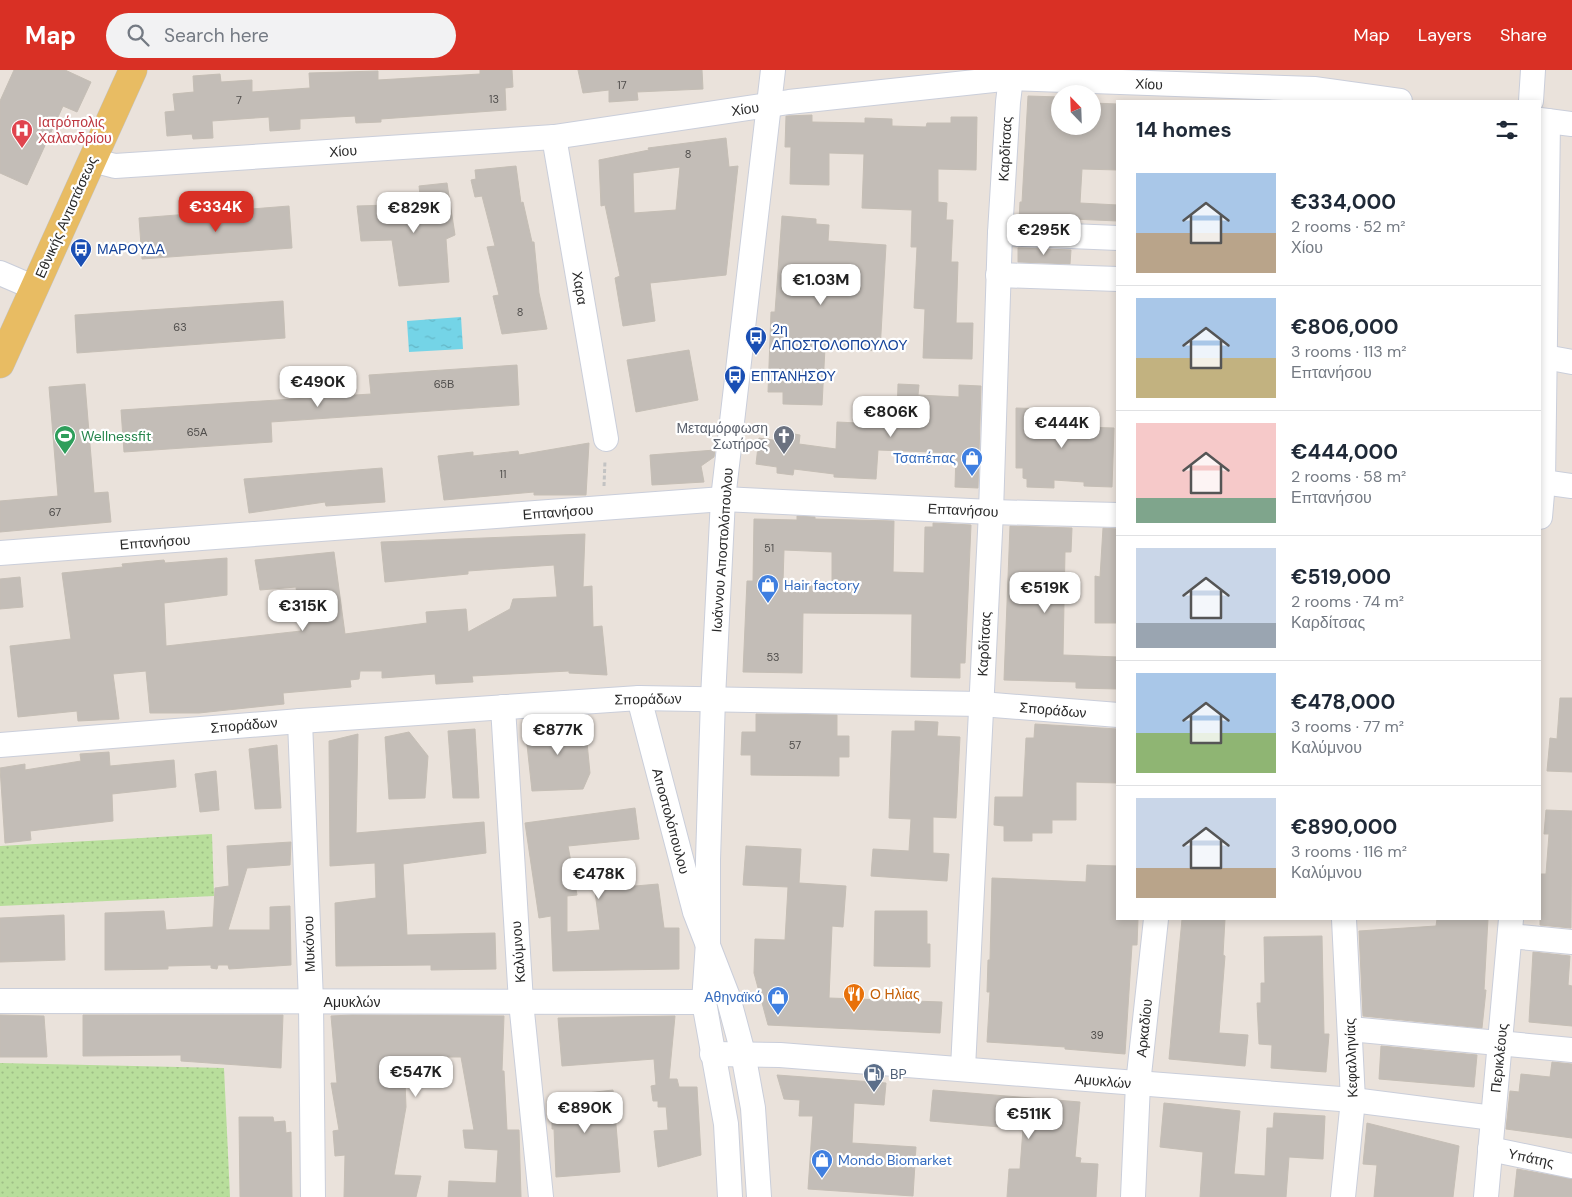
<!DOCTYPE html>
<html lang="en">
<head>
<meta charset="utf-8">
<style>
  body { margin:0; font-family:"DM Sans",sans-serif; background:#f2f2f3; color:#1f2937; height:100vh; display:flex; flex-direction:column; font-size:19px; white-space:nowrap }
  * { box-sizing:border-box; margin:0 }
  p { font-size:16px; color:#747a83 }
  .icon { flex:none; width:28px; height:28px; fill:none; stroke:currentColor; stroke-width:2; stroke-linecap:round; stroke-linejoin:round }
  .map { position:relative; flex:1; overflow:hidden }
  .panel { position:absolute; left:1116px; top:30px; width:425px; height:820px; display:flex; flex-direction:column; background:#fff; border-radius:0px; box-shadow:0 2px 8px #0003 }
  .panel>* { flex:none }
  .needle { width:32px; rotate:337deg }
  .buttons { position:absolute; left:1051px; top:15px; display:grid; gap:10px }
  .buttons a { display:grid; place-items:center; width:50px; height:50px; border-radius:50%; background:#fff; box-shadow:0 2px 8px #0003; font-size:25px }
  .price { position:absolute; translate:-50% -42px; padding:0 11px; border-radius:10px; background:#fff; color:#222; font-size:16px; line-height:32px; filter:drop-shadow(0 1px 2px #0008) }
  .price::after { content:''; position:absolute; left:50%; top:30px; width:15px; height:11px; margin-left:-8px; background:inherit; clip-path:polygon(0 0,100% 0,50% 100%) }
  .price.current { background:#d93025; color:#fff }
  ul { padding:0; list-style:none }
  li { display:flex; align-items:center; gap:15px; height:125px; padding:0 20px }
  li+li { border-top:1px solid #e0e1e3 }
  li span { display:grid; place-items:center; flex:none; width:140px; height:100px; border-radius:0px; color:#555 }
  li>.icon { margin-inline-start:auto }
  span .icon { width:60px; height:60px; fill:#fffc; stroke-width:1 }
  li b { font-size:21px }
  h2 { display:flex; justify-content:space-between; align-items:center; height:60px; padding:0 20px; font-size:21px }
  header { display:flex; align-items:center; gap:30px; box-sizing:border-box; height:70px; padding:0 25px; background:#d93025; color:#fff }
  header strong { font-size:24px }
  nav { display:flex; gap:28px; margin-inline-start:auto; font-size:18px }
  .search { width:350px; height:45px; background:#f2f2f3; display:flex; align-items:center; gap:12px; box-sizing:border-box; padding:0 18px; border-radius:28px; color:#747a83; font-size:19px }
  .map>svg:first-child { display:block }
</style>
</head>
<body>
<header>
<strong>Map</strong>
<div class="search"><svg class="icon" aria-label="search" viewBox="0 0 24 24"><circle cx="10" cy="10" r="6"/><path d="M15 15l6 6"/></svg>Search here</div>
<nav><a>Map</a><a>Layers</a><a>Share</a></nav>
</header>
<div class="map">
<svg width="1572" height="1127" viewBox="0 0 1572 1127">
  <defs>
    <pattern id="park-dots" width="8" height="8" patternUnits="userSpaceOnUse" patternTransform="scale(1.25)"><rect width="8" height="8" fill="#b8de9b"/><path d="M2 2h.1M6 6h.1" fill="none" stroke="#9ebe86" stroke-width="1.8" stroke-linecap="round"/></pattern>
    <pattern id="water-ripples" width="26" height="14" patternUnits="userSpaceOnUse" patternTransform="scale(1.25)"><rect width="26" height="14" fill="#74d4e7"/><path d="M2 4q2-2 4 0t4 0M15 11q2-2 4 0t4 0" fill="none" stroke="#64b6c6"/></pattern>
  </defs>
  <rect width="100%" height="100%" fill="#eae2db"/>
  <!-- park -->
  <g fill="url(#park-dots)">
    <polygon points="212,764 214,826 0,836 0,776"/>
    <polygon points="0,993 224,998 230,1127 0,1127"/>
  </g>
  <!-- water -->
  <polygon fill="url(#water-ripples)" points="461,247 463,279 409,282 407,251"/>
  <!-- building -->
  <g fill="#c3bdb7" stroke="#c5beb5" fill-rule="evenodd">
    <polygon points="14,0 65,0 91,12 77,42 63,36 27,115 0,103 0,31"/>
    <polygon points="480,0 512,0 513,17 505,18 506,40 381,49 381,52 356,53 355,46 300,49 300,59 270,61 269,47 212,51 213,68 193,69 192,64 167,66 165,42 175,41 173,24 194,22 193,6 220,4 221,12 252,10 252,22 310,18 309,3 378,1 378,10 480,4"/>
    <polygon points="578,0 702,0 703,19 637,22 638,30 609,32 609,20 583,23"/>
    <polygon points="1028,26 1060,27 1060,56 1092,56 1092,33 1118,34 1118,100 1082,99 1080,133 1118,135 1118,151 1072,149 1072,152 1019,150 1020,132 1022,132"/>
    <polygon points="812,45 812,52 865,53 865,48 892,49 892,56 926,57 927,53 951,53 951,47 977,47 976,100 938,99 938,132 947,133 946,150 953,150 951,192 958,192 956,253 973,253 972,289 923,288 925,239 914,238 917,177 911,177 912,140 862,138 864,84 829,83 829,115 790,114 791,77 785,77 786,46"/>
    <path d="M726,68L729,97L738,96L726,205L650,213L655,251L623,256L615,208L620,206L605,135L601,136L599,90L649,80L648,78ZM680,97L676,140L634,143L633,103Z"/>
    <polygon points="516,96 521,133 523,132 532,172 534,172 539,223 547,259 502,264 493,226 499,225 487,177 495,176 482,126 475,127 471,110 476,109 475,100"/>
    <polygon points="447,113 455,165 446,169 449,212 399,216 392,170 361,171 357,136 421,134 419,116"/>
    <polygon points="289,136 292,178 142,189 139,148"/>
    <polygon points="782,146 816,149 816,154 829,155 828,171 886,175 880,281 825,278 822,335 783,334 783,322 768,322 771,242 775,242"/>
    <polygon points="1018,178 1071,180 1070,194 1018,192"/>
    <polygon points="283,231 285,268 77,283 75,245"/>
    <polygon points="689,280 698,330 636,342 627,290"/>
    <polygon points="517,295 519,335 271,352 272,372 124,382 121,340 371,324 369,305"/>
    <polygon points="85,314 94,423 108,422 111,452 0,462 0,431 58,426 49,317"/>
    <polygon points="898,314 919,315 918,325 959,327 959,315 981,316 978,418 955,417 956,383 878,380 876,409 834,407 834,404 794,399 793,405 777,403 777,397 756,394 759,368 780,371 782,362 800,365 799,374 836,379 837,352 858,353 858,347 897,349"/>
    <polygon points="1016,338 1083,340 1082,357 1114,358 1112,417 1084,416 1084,412 1054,410 1054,418 1027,417 1027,409 1023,408 1023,398 1016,398"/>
    <polygon points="589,373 586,425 534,425 534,422 444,430 438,386 473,382 473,386 518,381 519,385"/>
    <polygon points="715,380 714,387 701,396 704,412 652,415 650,385"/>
    <polygon points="382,398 385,432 326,436 325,432 249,443 244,409"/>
    <path d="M797,446L815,447V449L894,451L893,502L924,503L925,457H933V453L971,455L965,593H960V608L911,607L912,544L803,543L802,603L743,602L747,511H753L754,449L797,450ZM784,480L832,482V512H783Z"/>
    <polygon points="1010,456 1072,458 1071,482 1065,482 1063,585 1118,587 1118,619 1076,618 1076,612 1004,610"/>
    <polygon points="1103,458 1118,459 1118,553 1095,553 1095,506 1100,507"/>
    <polygon points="585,464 583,517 592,516 593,557 602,556 607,605 569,603 569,601 472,606 473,612 436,614 435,604 382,608 382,601 360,601 359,609 350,610 351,617 283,623 284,634 199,643 150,643 146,601 113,604 119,649 78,651 77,641 18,647 10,576 71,569 62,503 123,497 122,494 164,490 165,493 227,488 227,525 164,533 166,576 301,561 296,517 260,520 255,490 334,482 345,564 427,553 426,542 466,539 468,562 510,539 513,529 557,527 554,495 468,501 468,504 385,512 381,472"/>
    <polygon points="20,507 23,537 0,539 0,509"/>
    <polygon points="1560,628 1572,628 1572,702 1547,701 1550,668 1557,669"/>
    <polygon points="756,644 837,645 837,666 849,666 849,687 839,687 839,706 751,705 751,685 741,685 742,662 756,662"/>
    <polygon points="915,651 938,652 937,666 960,667 956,748 933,747 933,783 949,784 947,811 871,806 873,779 909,781 911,749 889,748 892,661 915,661"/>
    <polygon points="585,652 590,703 583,719 532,721 525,656"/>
    <polygon points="1035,654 1117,659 1118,713 1076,712 1076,750 1052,750 1052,763 1032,763 1032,771 1004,771 1004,756 994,755 995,727 1023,727 1026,668 1034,668"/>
    <polygon points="475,659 479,728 453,728 448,661"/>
    <polygon points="409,662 428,686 425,728 389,729 385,667"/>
    <polygon points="358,664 356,763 484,752 486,783 403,794 407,865 495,863 496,899 431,900 431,895 336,896 335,833 376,828 375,793 330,796 329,671"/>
    <polygon points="277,675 281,738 255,739 249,679"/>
    <polygon points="109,682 110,696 174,690 176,717 112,724 113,751 30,761 31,770 5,773 0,698 25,694 25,700 81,691 80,684"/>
    <polygon points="216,701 219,740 200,742 195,704"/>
    <polygon points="635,738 639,769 568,776 577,825 567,826 567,862 600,860 594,814 623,812 624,817 658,814 664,858 679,858 679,899 553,901 551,846 539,848 525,753"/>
    <polygon points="1546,740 1572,741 1571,858 1540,855 1540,804 1546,804 1549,764 1544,764"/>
    <polygon points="291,772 290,795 247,798 228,860 270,860 270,837 290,836 291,895 229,899 228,895 218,895 217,899 211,898 211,895 168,896 168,899 105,900 105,843 164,841 166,860 213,857 215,818 229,816 227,776"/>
    <polygon points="746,776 801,779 799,813 846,816 843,857 832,856 829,928 942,932 940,963 768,955 754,903 755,869 785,870 788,817 743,815"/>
    <polygon points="1087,795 1118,796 1118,849 1138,849 1137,875 1132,875 1125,984 1065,979 1065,977 987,972 990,922 987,922 988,890 990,890 992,808 1086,812"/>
    <polygon points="875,841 927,841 927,874 930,874 930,897 874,896"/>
    <polygon points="64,845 65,890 0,892 0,848"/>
    <polygon points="1182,849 1225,849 1223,885 1225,886 1219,963 1248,965 1245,996 1169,989"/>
    <polygon points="1437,849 1488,849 1484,920 1486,920 1482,958 1363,946 1359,861 1436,856"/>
    <polygon points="1322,866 1324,964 1329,964 1326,1002 1271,998 1272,975 1259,974 1257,933 1261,933 1261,913 1265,913 1264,867"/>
    <polygon points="1533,882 1570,886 1568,915 1572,916 1572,956 1529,952"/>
    <polygon points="0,945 44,946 47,987 0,987"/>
    <polygon points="83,945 283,945 281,998 181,991 181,985 83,986"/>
    <polygon points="352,945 504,946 502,1001 504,1001 507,1060 519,1060 521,1127 448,1127 449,1111 496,1113 498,1080 465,1078 463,1060 474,1060 461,987 404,987 406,1037 394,1105 421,1106 416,1127 344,1127 345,1085 335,1086 333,1061 339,1060 331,1013 337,1013 331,946"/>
    <polygon points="675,946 669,1009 677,1009 679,1017 697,1017 701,1085 658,1097 654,1061 668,1060 666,1035 666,1037 658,1037 658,1031 653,1031 651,1016 656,1015 654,989 562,996 558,948"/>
    <polygon points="1381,976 1477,985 1474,1017 1379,1009"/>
    <polygon points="1552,992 1572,994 1572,1068 1506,1059 1510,1021 1519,1022 1521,1004 1550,1007"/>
    <polygon points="777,1005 886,1013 884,1035 854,1033 852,1073 916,1077 913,1126 808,1119 813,1046 799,1046 800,1030 784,1029"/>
    <polygon points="613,1020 620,1102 556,1107 554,1059 552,1059 552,1027"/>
    <polygon points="933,1020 1080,1032 1075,1087 1081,1088 1080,1093 1098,1094 1096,1127 1007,1127 1009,1099 1020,1099 1023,1059 930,1051"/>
    <polygon points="1164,1033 1240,1041 1234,1104 1265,1106 1267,1058 1273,1058 1274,1043 1325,1046 1323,1089 1289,1087 1286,1127 1200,1127 1203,1082 1160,1077"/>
    <polygon points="239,1047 273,1047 274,1052 285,1051 286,1063 291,1062 292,1127 240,1127"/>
    <polygon points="1367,1053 1459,1076 1453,1127 1374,1127 1377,1095 1363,1094"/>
    <polygon points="1517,1099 1572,1109 1572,1127 1514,1127"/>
  </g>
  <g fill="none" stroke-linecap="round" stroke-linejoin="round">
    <!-- minor casing -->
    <g stroke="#caceda" stroke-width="26">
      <g id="minor">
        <polyline points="1531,31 1533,0"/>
        <polyline points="1540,50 1572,54"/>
        <polyline points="554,67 606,369"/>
        <polyline points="92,90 115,96 554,67 789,32 1012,8 1314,19 1400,31"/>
        <polyline points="1000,163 1118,168"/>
        <polyline points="0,203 35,218"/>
        <polyline points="998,205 1118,209"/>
        <polyline points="1545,287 1572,292"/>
        <polyline points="1543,412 1572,416"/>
        <polyline points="1540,447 1543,412 1548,51"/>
        <polyline points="0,483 723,429 991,442 1118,445"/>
        <polyline points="639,628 695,842 728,927 743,983 753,1038 759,1127"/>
        <polyline points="503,637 521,932 541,1127"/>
        <polyline points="300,651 311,932 313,1127"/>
        <polyline points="0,675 300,651 639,628 981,634 1118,645"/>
        <polyline points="1510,866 1572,872"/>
        <polyline points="0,931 704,932"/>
        <polyline points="1350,959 1572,980"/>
        <polyline points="712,984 780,985 1353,1030 1493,1048"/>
        <polyline points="963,998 991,442 1000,163 1008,32 1012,0"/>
        <polyline points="1490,1079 1572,1096"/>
        <polyline points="730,1127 726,1054 704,932 708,872 708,790 713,628 723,429 773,0"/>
        <polyline points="1133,1127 1138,1014 1156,849"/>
        <polyline points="1343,1127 1353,1030 1344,849"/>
        <polyline points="1486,1127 1511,849"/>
      </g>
    </g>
    <!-- major casing -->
    <g stroke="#c3c3c3" stroke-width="29">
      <polyline id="major" points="0,294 133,0"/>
    </g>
    <!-- path -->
    <polyline stroke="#c3c3c3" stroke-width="3" stroke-dasharray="4 2.5" stroke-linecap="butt" points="604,416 605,390"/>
    <!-- minor -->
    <use href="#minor" stroke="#fff" stroke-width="24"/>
    <!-- major -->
    <use href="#major" stroke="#e8bc63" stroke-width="28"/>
  </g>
  <!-- icons -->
  <defs>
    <g id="hospital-pin" transform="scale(1.125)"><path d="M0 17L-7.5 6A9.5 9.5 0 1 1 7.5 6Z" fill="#e0444e" stroke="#fff"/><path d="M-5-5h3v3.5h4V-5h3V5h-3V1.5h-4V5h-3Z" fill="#fff"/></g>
    <g id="bus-pin" transform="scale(1.125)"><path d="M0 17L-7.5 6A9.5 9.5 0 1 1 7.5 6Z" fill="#1a4fb4" stroke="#fff"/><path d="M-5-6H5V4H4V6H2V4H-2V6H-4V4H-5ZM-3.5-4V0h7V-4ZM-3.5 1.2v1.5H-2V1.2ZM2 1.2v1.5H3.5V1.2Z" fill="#fff"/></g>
    <g id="stadium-pin" transform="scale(1.125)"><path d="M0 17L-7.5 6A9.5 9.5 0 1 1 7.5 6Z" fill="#2e9e5b" stroke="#fff"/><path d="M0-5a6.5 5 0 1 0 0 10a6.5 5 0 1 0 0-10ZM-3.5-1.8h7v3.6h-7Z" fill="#fff"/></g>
    <g id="church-pin" transform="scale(1.125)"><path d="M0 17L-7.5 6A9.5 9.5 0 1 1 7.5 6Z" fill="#6b7280" stroke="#fff"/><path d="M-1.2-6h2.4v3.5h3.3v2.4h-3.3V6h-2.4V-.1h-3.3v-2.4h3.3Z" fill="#fff"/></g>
    <g id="shop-pin" transform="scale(1.125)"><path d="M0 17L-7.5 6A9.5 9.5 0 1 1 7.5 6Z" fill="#3f7fe0" stroke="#fff"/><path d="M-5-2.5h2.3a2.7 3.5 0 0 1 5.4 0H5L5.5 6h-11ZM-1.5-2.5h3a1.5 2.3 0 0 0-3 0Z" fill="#fff"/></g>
    <g id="restaurant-pin" transform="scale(1.125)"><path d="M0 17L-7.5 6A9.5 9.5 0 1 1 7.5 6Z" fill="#e8710a" stroke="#fff"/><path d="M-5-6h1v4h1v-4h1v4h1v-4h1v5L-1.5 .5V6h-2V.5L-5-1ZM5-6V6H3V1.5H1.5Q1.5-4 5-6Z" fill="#fff"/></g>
    <g id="fuel-pin" transform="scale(1.125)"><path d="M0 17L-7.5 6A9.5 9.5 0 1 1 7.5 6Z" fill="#5c6f8a" stroke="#fff"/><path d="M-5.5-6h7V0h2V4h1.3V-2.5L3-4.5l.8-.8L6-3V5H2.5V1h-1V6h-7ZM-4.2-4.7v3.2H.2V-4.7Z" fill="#fff"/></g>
  </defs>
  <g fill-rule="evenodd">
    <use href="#hospital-pin" x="22" y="60"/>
    <use href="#bus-pin" x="81" y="179"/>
    <use href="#bus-pin" x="756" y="267"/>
    <use href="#bus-pin" x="735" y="306"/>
    <use href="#stadium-pin" x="65" y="366"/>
    <use href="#church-pin" x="784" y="366"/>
    <use href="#shop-pin" x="972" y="388"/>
    <use href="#shop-pin" x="768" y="515"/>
    <use href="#restaurant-pin" x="854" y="924"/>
    <use href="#shop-pin" x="778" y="927"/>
    <use href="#fuel-pin" x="874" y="1004"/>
    <use href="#shop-pin" x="822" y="1090"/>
  </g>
  <g text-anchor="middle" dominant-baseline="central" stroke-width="4.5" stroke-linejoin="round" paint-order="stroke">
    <!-- number labels -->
    <g font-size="11" fill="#504e4c">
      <text x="622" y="15">17</text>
      <text x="494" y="29">13</text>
      <text x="239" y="30">7</text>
      <text x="688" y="84">8</text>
      <text x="520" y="242">8</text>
      <text x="180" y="257">63</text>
      <text x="444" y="314">65Β</text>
      <text x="197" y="362">65Α</text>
      <text x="503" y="404">11</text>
      <text x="55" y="442">67</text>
      <text x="769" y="478">51</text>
      <text x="773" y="587">53</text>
      <text x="795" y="675">57</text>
      <text x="1097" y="965">39</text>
    </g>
    <!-- street labels -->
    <g font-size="14" fill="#292929" stroke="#fff">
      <text transform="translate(1149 14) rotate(2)">Χίου</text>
      <text transform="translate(745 39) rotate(-8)">Χίου</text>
      <text transform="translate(1005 79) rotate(-87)">Καρδίτσας</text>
      <text transform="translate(343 81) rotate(-4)">Χίου</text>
      <text transform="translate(66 147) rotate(-66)">Εθνικής Αντιστάσεως</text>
      <text transform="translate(580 218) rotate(80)">Χαρα</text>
      <text transform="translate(963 440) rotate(3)">Επτανήσου</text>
      <text transform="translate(558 442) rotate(-4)">Επτανήσου</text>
      <text transform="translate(155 472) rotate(-4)">Επτανήσου</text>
      <text transform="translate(722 480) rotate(-86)">Ιωάννου Αποστολόπουλου</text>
      <text transform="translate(984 574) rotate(-87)">Καρδίτσας</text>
      <text transform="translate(648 629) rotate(-1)">Σποράδων</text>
      <text transform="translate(1053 640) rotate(5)">Σποράδων</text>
      <text transform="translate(244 655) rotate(-5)">Σποράδων</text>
      <text transform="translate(671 751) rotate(75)">Αποστολόπουλου</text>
      <text transform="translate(309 874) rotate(-92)">Μυκόνου</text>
      <text transform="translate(518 882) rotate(-94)">Καλύμνου</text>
      <text x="352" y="932">Αμυκλών</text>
      <text transform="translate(1144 958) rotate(-84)">Αρκαδίου</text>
      <text transform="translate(1351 988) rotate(-92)">Κεφαλληνίας</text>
      <text transform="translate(1499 988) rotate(-84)">Περικλέους</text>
      <text transform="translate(1103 1011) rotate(5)">Αμυκλών</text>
      <text transform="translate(1531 1088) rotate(12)">Υπάτης</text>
    </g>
    <!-- health labels -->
    <g font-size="14" fill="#be3a42" stroke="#fff" text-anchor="start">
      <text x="38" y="52">Ιατρόπολις<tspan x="38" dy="16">Χαλανδρίου</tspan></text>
    </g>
    <!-- transit labels -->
    <g font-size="14" fill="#164399" stroke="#fff" text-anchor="start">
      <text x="97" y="179">ΜΑΡΟΥΔΑ</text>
      <text x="772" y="259">2η<tspan x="772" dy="16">ΑΠΟΣΤΟΛΟΠΟΥΛΟΥ</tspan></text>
      <text x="751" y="306">ΕΠΤΑΝΗΣΟΥ</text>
    </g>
    <!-- worship labels -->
    <g font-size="14" fill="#5b616d" stroke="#fff" text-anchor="end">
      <text x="768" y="358">Μεταμόρφωση<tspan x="768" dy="16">Σωτήρος</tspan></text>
    </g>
    <!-- leisure labels -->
    <g font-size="14" fill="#27864d" stroke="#fff" text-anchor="start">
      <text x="81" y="366">Wellnessfit</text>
    </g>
    <!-- shop labels -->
    <g font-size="14" fill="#366cbe" stroke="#fff" text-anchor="end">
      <text x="956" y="388">Τσαπέπας</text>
      <text x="784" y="515" text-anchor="start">Hair factory</text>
      <text x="762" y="927">Αθηναϊκό</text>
      <text x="838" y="1090" text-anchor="start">Mondo Biomarket</text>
    </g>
    <!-- food labels -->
    <g font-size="14" fill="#c56008" stroke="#fff" text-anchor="start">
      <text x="870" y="924">Ο Ηλίας</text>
    </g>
    <!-- service labels -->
    <g font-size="14" fill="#4e5e75" stroke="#fff" text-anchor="start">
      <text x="890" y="1004">BP</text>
    </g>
  </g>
</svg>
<div class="buttons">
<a><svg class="needle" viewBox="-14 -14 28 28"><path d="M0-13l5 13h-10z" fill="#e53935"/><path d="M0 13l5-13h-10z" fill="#747a83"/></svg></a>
</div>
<b class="price current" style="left:216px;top:163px">€334K</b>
<b class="price" style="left:414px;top:164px">€829K</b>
<b class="price" style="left:1044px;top:186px">€295K</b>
<b class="price" style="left:821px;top:236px">€1.03M</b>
<b class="price" style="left:318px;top:338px">€490K</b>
<b class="price" style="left:891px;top:368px">€806K</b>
<b class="price" style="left:1062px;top:379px">€444K</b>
<b class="price" style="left:1045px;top:544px">€519K</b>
<b class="price" style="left:303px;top:562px">€315K</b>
<b class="price" style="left:558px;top:686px">€877K</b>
<b class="price" style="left:599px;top:830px">€478K</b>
<b class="price" style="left:416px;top:1028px">€547K</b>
<b class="price" style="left:585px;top:1064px">€890K</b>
<b class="price" style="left:1029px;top:1070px">€511K</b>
<section class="panel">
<h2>14 homes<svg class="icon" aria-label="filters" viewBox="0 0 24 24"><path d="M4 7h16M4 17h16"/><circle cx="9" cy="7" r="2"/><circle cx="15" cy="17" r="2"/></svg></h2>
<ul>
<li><span style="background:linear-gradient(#a9c7e8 60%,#b9a48a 0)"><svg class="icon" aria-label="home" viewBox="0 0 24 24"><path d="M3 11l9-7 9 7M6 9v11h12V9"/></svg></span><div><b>€334,000</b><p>2 rooms · 52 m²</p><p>Χίου</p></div></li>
<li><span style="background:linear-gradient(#a9c7e8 60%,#c2b280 0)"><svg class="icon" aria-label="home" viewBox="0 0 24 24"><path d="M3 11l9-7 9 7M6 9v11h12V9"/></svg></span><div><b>€806,000</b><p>3 rooms · 113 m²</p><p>Επτανήσου</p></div></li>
<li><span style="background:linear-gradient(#f6c9c9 75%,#7fa58c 0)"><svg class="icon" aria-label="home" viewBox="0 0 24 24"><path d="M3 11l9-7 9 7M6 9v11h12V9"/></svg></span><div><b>€444,000</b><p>2 rooms · 58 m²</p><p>Επτανήσου</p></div></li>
<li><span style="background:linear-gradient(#c9d6e8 75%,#9aa5b1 0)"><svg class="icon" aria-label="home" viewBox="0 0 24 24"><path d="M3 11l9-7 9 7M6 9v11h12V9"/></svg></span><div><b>€519,000</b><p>2 rooms · 74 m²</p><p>Καρδίτσας</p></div></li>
<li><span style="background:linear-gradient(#a9c7e8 60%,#8fb573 0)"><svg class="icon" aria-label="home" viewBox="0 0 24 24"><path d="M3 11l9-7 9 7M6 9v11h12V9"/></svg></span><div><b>€478,000</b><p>3 rooms · 77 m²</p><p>Καλύμνου</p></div></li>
<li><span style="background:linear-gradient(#c9d6e8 70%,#b9a48a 0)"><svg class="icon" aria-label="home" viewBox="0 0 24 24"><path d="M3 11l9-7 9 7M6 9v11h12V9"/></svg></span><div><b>€890,000</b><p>3 rooms · 116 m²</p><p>Καλύμνου</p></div></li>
</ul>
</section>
</div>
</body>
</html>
